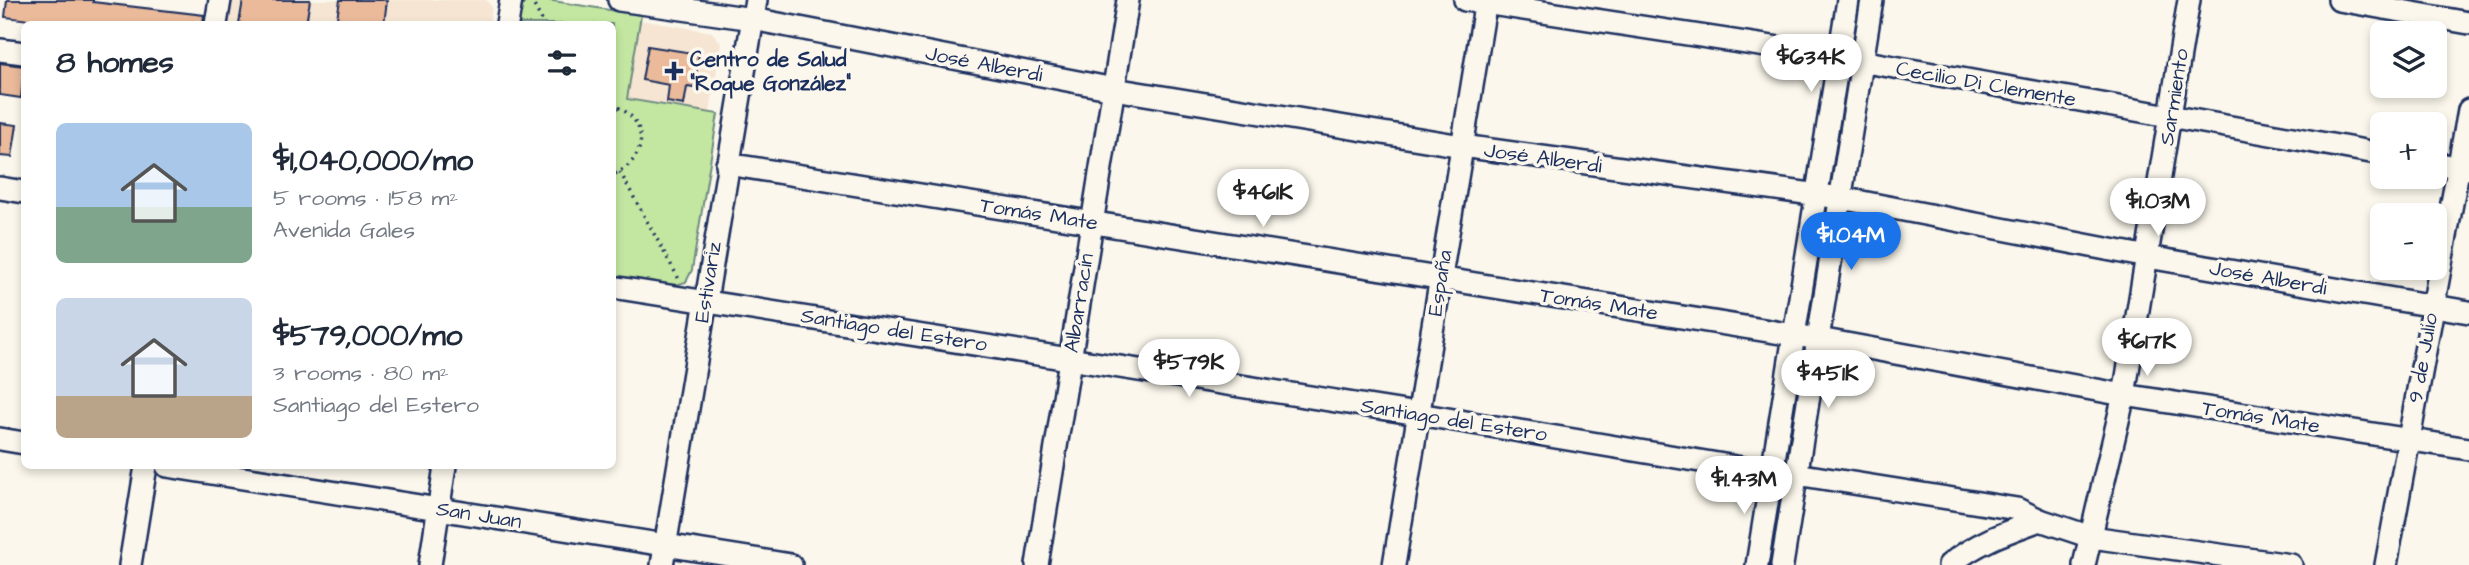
<!DOCTYPE html>
<html lang="en">
<head>
<meta charset="utf-8">
<style>
  body { margin:0; font-family:"Architects Daughter",sans-serif; background:#f2f2f3; color:#1f2937; height:100vh; display:flex; flex-direction:column; font-size:26px; white-space:nowrap }
  * { box-sizing:border-box; margin:0 }
  p { font-size:23px; color:#747a83 }
  .icon { flex:none; width:38px; height:38px; fill:none; stroke:currentColor; stroke-width:2; stroke-linecap:round; stroke-linejoin:round }
  .map { position:relative; flex:1; overflow:hidden }
  .side { position:absolute; left:21px; top:21px; width:595px; height:448px; display:flex; flex-direction:column; background:#fff; border-radius:10px; box-shadow:0 4px 10px #0003 }
  .side>* { flex:none }
  .buttons { position:absolute; left:2370px; top:21px; display:grid; gap:14px }
  .buttons a { display:grid; place-items:center; width:77px; height:77px; border-radius:10px; background:#fff; box-shadow:0 4px 10px #0003; font-size:35px }
  .price { position:absolute; translate:-50% -60px; padding:0 16px; border-radius:24px; background:#fff; color:#222; font-size:23px; line-height:46px; filter:drop-shadow(0 2px 4px #0008) }
  .price::after { content:''; position:absolute; left:50%; top:42px; width:21px; height:16px; margin-left:-10px; background:inherit; clip-path:polygon(0 0,100% 0,50% 100%) }
  .price.on { background:#1a73e8; color:#fff }
  ul { padding:0; list-style:none }
  li { display:flex; align-items:center; gap:21px; height:175px; padding:0 35px }
  li span { display:grid; place-items:center; flex:none; width:196px; height:140px; border-radius:10px; color:#555 }
  li>.icon { margin-inline-start:auto }
  span .icon { width:84px; height:84px; fill:#fffc; stroke-width:1 }
  li b { font-size:30px }
  h2 { display:flex; justify-content:space-between; align-items:center; height:84px; padding:0 35px; font-size:30px }
  .map>svg:first-child { display:block }
</style>
</head>
<body>
<div class="map">
<svg width="2469" height="565" viewBox="0 0 2469 565">
  <rect width="100%" height="100%" fill="#fbf7ec"/>
  <filter id="ink" filterUnits="userSpaceOnUse"><feTurbulence type="fractalNoise" baseFrequency=".0143" numOctaves="2"/><feDisplacementMap in="SourceGraphic" scale="14" xChannelSelector="R" yChannelSelector="G"/><feConvolveMatrix kernelMatrix="1 2 1 2 8 2 1 2 1" color-interpolation-filters="sRGB"/></filter>
  <g filter="url(#ink)">
    <!-- built -->
    <g fill="#f6e5d3">
      <polygon points="230,0 486,0 492,7 489,24 226,24"/>
      <polygon points="640,20 712,32 721,43 710,113 627,99"/>
    </g>
    <!-- green -->
    <polygon fill="#c3e7a1" stroke="#6f8b80" stroke-width="2" points="527,0 547,0 641,15 627,99 718,114 692,270 686,282 672,286 613,277 612,24 518,24 521,7"/>
    <!-- building -->
    <g fill="#eaba9a" stroke="#1b2f5e" stroke-width="2">
      <polygon points="7,0 93,0 93,2 204,15 203,24 61,24 5,17"/>
      <polygon points="243,0 310,0 306,24 239,24"/>
      <polygon points="340,0 387,0 384,24 336,24"/>
      <polygon points="648,46 699,54 694,88 687,87 684,105 667,102 669,85 642,80"/>
      <polygon points="0,63 24,66 21,98 0,95"/>
      <polygon points="0,123 17,125 12,157 0,156"/>
    </g>
    <g fill="none" stroke-linecap="round" stroke-linejoin="round">
      <!-- minor casing -->
      <g stroke="#1b2f5e" stroke-width="26">
        <g id="minor">
          <polyline points="619,0 753,19 1114,89 1462,146 1841,198 2148,257 2469,312"/>
          <polyline points="1465,0 1838,57 2382,154"/>
          <polyline points="2339,0 2469,23"/>
          <polyline points="216,24 220,0"/>
          <polyline points="507,24 511,0"/>
          <polyline points="0,50 24,53"/>
          <polyline points="2434,163 2469,169"/>
          <polyline points="727,164 1819,339 2124,395 2469,449"/>
          <polyline points="0,188 24,192"/>
          <polyline points="612,287 1418,414 1772,473 1796,474 2017,509 2040,520 2091,537 2291,565"/>
          <polyline points="0,439 24,443"/>
          <polyline points="167,466 791,565"/>
          <polyline points="130,565 146,466"/>
          <polyline points="430,565 445,466"/>
          <polyline points="662,565 756,0"/>
          <polyline points="1037,565 1128,0"/>
          <polyline points="1394,565 1486,0"/>
          <polyline points="1757,565 1848,0"/>
          <polyline points="1782,565 1872,0"/>
          <path d="M1949,565C1977,542 2007,532 2040,520"/>
          <polyline points="2084,565 2124,395 2189,0"/>
          <polyline points="2386,565 2469,110"/>
        </g>
      </g>
      <!-- path -->
      <g stroke="#1b2f5e" stroke-width="3.5" stroke-dasharray="2 5" stroke-linecap="butt">
        <polyline points="531,0 544,24"/>
        <path d="M612,105C651,118 649,161 612,175"/>
        <polyline points="620,172 680,281"/>
      </g>
      <!-- minor -->
      <use href="#minor" stroke="#fbf7ec" stroke-width="21"/>
    </g>
  </g>
  <!-- markers -->
  <path fill="#1b2f5e" stroke="#fbf7ec" stroke-width="2.5" d="M670.5 60.5h7v7h7v7h-7v7h-7v-7h-7v-7h7z"/>
  <g text-anchor="middle" dominant-baseline="central" stroke-width="7" stroke-linejoin="round" paint-order="stroke">
    <!-- poi labels -->
    <g font-size="21" font-weight="bold" fill="#1b2f5e" stroke="#fbf7ec" text-anchor="start">
      <text x="690" y="59">Centro de Salud<tspan x="690" dy="24">"Roque González"</tspan></text>
    </g>
    <!-- street labels -->
    <g font-size="21" fill="#1b2f5e" stroke="#fbf7ec">
      <text transform="translate(984 64) rotate(11)">José Alberdi</text>
      <text transform="translate(1986 84) rotate(10)">Cecilio Di Clemente</text>
      <text transform="translate(2174 97) rotate(-81)">Sarmiento</text>
      <text transform="translate(1543 158) rotate(8)">José Alberdi</text>
      <text transform="translate(1039 214) rotate(9)">Tomás Mate</text>
      <text transform="translate(2268 278) rotate(10)">José Alberdi</text>
      <text transform="translate(708 282) rotate(-81)">Estivariz</text>
      <text transform="translate(1440 283) rotate(-81)">España</text>
      <text transform="translate(1079 303) rotate(-81)">Albarracín</text>
      <text transform="translate(1599 304) rotate(9)">Tomás Mate</text>
      <text transform="translate(894 330) rotate(9)">Santiago del Estero</text>
      <text transform="translate(2423 358) rotate(-80)">9 de Julio</text>
      <text transform="translate(2261 417) rotate(9)">Tomás Mate</text>
      <text transform="translate(1454 420) rotate(9)">Santiago del Estero</text>
      <text transform="translate(479 515) rotate(9)">San Juan</text>
    </g>
  </g>
</svg>
<div class="buttons">
<a><svg class="icon" aria-label="layers" viewBox="0 0 24 24"><path d="M12 4l9 5-9 5-9-5zM3 14l9 5 9-5"/></svg></a>
<a>+</a>
<a>−</a>
</div>
<b class="price" style="left:1811px;top:94px">$634K</b>
<b class="price" style="left:1263px;top:229px">$461K</b>
<b class="price" style="left:2158px;top:238px">$1.03M</b>
<b class="price on" style="left:1851px;top:272px">$1.04M</b>
<b class="price" style="left:2147px;top:378px">$617K</b>
<b class="price" style="left:1189px;top:399px">$579K</b>
<b class="price" style="left:1828px;top:410px">$451K</b>
<b class="price" style="left:1744px;top:516px">$1.43M</b>
<section class="side">
<h2>8 homes<svg class="icon" aria-label="filters" viewBox="0 0 24 24"><path d="M4 7h16M4 17h16"/><circle cx="9" cy="7" r="2"/><circle cx="15" cy="17" r="2"/></svg></h2>
<ul>
<li><span style="background:linear-gradient(#a9c7e8 60%,#7fa58c 0)"><svg class="icon" aria-label="home" viewBox="0 0 24 24"><path d="M3 11l9-7 9 7M6 9v11h12V9"/></svg></span><div><b>$1,040,000/mo</b><p>5 rooms · 158 m²</p><p>Avenida Gales</p></div></li>
<li><span style="background:linear-gradient(#c9d6e8 70%,#b9a48a 0)"><svg class="icon" aria-label="home" viewBox="0 0 24 24"><path d="M3 11l9-7 9 7M6 9v11h12V9"/></svg></span><div><b>$579,000/mo</b><p>3 rooms · 80 m²</p><p>Santiago del Estero</p></div></li>
</ul>
</section>
</div>
</body>
</html>
